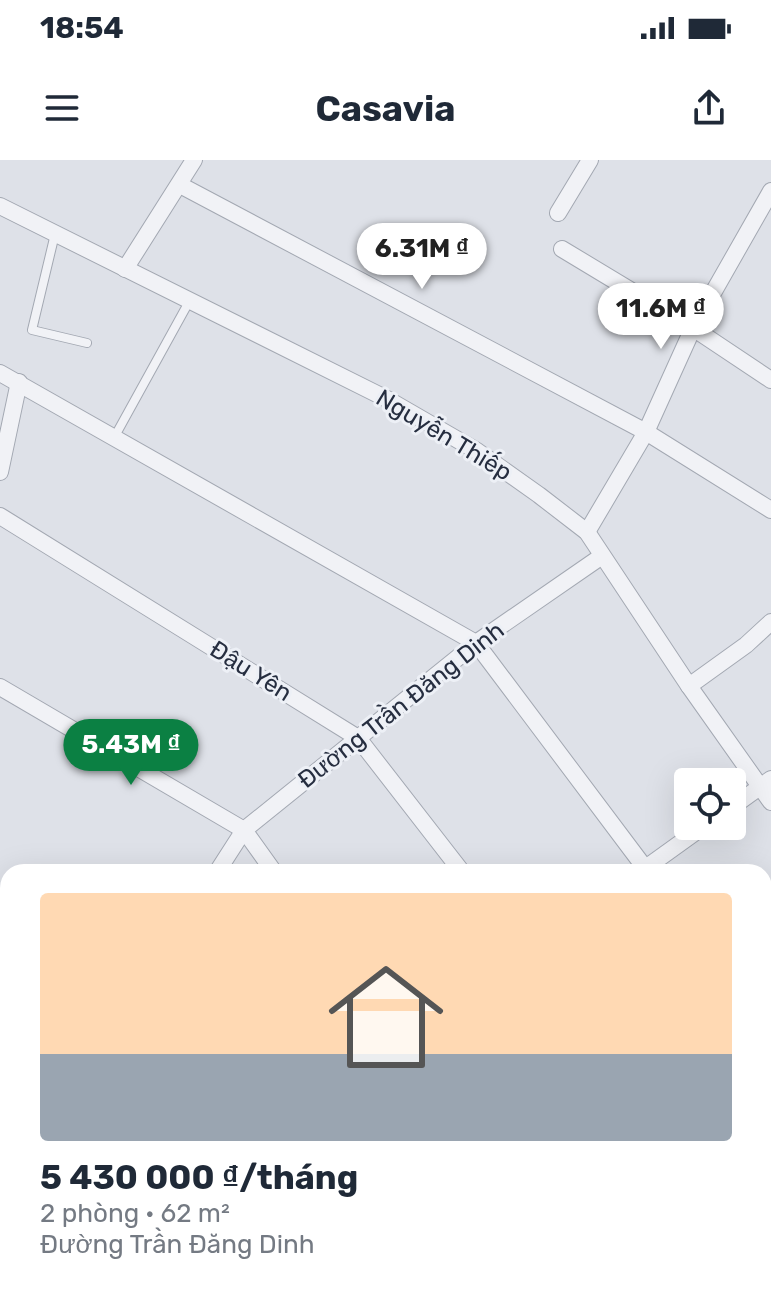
<!DOCTYPE html>
<html lang="vi">
<head>
<meta charset="utf-8">
<style>
  body { margin:0; font-family:Rubik,sans-serif; background:#f2f2f3; color:#1f2937; height:100vh; display:flex; flex-direction:column; font-size:30px; white-space:nowrap }
  * { box-sizing:border-box; margin:0 }
  p { font-size:26px; color:#747a83 }
  .icon { flex:none; width:44px; height:44px; fill:none; stroke:currentColor; stroke-width:2; stroke-linecap:round; stroke-linejoin:round }
  .map { position:relative; flex:1; overflow:hidden }
  .details { position:absolute; left:0px; top:704px; width:772px; height:442px; display:flex; flex-direction:column; background:#fff; border-radius:24px 24px 0 0; box-shadow:0 8px 32px #0002 }
  .details>* { flex:none }
  .tools { position:absolute; left:674px; top:608px; display:grid; gap:16px }
  .tools a { display:grid; place-items:center; width:72px; height:72px; border-radius:8px; background:#fff; box-shadow:0 8px 32px #0002; font-size:40px }
  .price { position:absolute; translate:-50% -68px; padding:0 18px; border-radius:28px; background:#fff; color:#222; font-size:26px; line-height:52px; filter:drop-shadow(0 2px 4px #0008) }
  .price::after { content:''; position:absolute; left:50%; top:48px; width:24px; height:18px; margin-left:-12px; background:inherit; clip-path:polygon(0 0,100% 0,50% 100%) }
  .price.current { background:#0b8043; color:#fff }
  ul { padding:0; list-style:none }
  li { display:grid; align-content:center; gap:16px; height:424px; padding:0 40px }
  li span { display:grid; place-items:center; height:248px; border-radius:8px; color:#555 }
  li>.icon { margin-inline-start:auto }
  span .icon { width:144px; height:144px; fill:#fffc; stroke-width:1 }
  li b { font-size:34px }
  .status { display:flex; justify-content:space-between; align-items:center; height:56px; padding:0 40px; background:#fff; direction:ltr }
  .status svg { height:22px; fill:currentColor }
  header { display:flex; justify-content:space-between; align-items:center; height:104px; padding:0 40px; background:#fff; font-size:36px; font-weight:700 }
  .map>svg:first-child { display:block }
</style>
</head>
<body>
<div class="status"><b>18:54</b><svg viewBox="0 0 49 12"><path d="M0 12V9h3v3zM5 12V6h3v6zM10 12V3h3v9zM15 12V0h3v12zM26 1h20v11H26zM47 4h2v5h-2z"/></svg></div>
<header><svg class="icon" aria-label="menu" viewBox="0 0 24 24"><path d="M4 6h16M4 12h16M4 18h16"/></svg>Casavia<svg class="icon" aria-label="share" viewBox="0 0 24 24"><path d="M12 15V3M7 8l5-5 5 5M5 13v7h14v-7"/></svg></header>
<div class="map">
<svg width="771" height="1145" viewBox="0 0 771 1145">
  <rect width="100%" height="100%" fill="#dee1e8"/>
  <g fill="none" stroke-linecap="round" stroke-linejoin="round">
    <!-- service casing -->
    <g stroke="#a3a8b2" stroke-width="10">
      <g id="service">
        <polyline points="55,74 32,170 87,183"/>
        <polyline points="115,276 190,140"/>
      </g>
    </g>
    <!-- minor casing -->
    <g stroke="#a3a8b2" stroke-width="18">
      <g id="minor">
        <polyline points="180,25 646,272 771,350"/>
        <polyline points="0,46 387,239 477,291 539,335 587,372 689,526 771,642"/>
        <polyline points="558,53 590,0"/>
        <polyline points="562,89 693,168 771,220"/>
        <polyline points="125,109 194,0"/>
        <polyline points="0,213 476,483 648,712"/>
        <polyline points="0,312 19,222"/>
        <polyline points="0,356 358,578 462,712"/>
        <polyline points="587,372 646,272 693,168 771,31"/>
        <polyline points="689,526 746,485 771,462"/>
        <polyline points="0,527 244,670 274,712"/>
        <polyline points="732,647 771,619"/>
        <polyline points="217,712 244,670 476,483 602,396"/>
        <polyline points="640,712 704,666"/>
        <polyline points="0,754 8,757"/>
        <polyline points="764,881 771,892"/>
        <polyline points="0,956 8,959"/>
        <polyline points="764,968 771,963"/>
        <polyline points="0,1088 8,1074"/>
        <polyline points="0,1137 11,1145"/>
        <polyline points="216,1138 224,1145"/>
        <polyline points="279,1138 285,1145"/>
        <polyline points="393,1138 400,1145"/>
        <polyline points="479,1145 491,1138"/>
        <polyline points="736,1145 744,1140"/>
      </g>
    </g>
    <!-- service -->
    <use href="#service" stroke="#f1f2f6" stroke-width="8"/>
    <!-- minor -->
    <use href="#minor" stroke="#f1f2f6" stroke-width="16"/>
  </g>
  <g text-anchor="middle" dominant-baseline="central" stroke-width="6" stroke-linejoin="round" paint-order="stroke">
    <!-- street labels -->
    <g font-size="24" fill="#262e40" stroke="#edf0f6">
      <text transform="translate(444 275) rotate(31)">Nguyễn Thiếp</text>
      <text transform="translate(251 511) rotate(32)">Đậu Yên</text>
      <text transform="translate(401 545) rotate(-38)">Đường Trần Đăng Dinh</text>
    </g>
  </g>
</svg>
<div class="tools">
<a><svg class="icon" aria-label="locate" viewBox="0 0 24 24"><circle cx="12" cy="12" r="6"/><path d="M12 2v4M12 18v4M2 12h4M18 12h4"/></svg></a>
</div>
<b class="price" style="left:422px;top:131px">6.31M ₫</b>
<b class="price" style="left:661px;top:191px">11.6M ₫</b>
<b class="price current" style="left:131px;top:627px">5.43M ₫</b>
<section class="details">
<ul>
<li><span style="background:linear-gradient(#ffd9b3 65%,#9aa5b1 0)"><svg class="icon" aria-label="home" viewBox="0 0 24 24"><path d="M3 11l9-7 9 7M6 9v11h12V9"/></svg></span><div><b>5 430 000 ₫/tháng</b><p>2 phòng · 62 m²</p><p>Đường Trần Đăng Dinh</p></div></li>
</ul>
</section>
</div>
</body>
</html>
